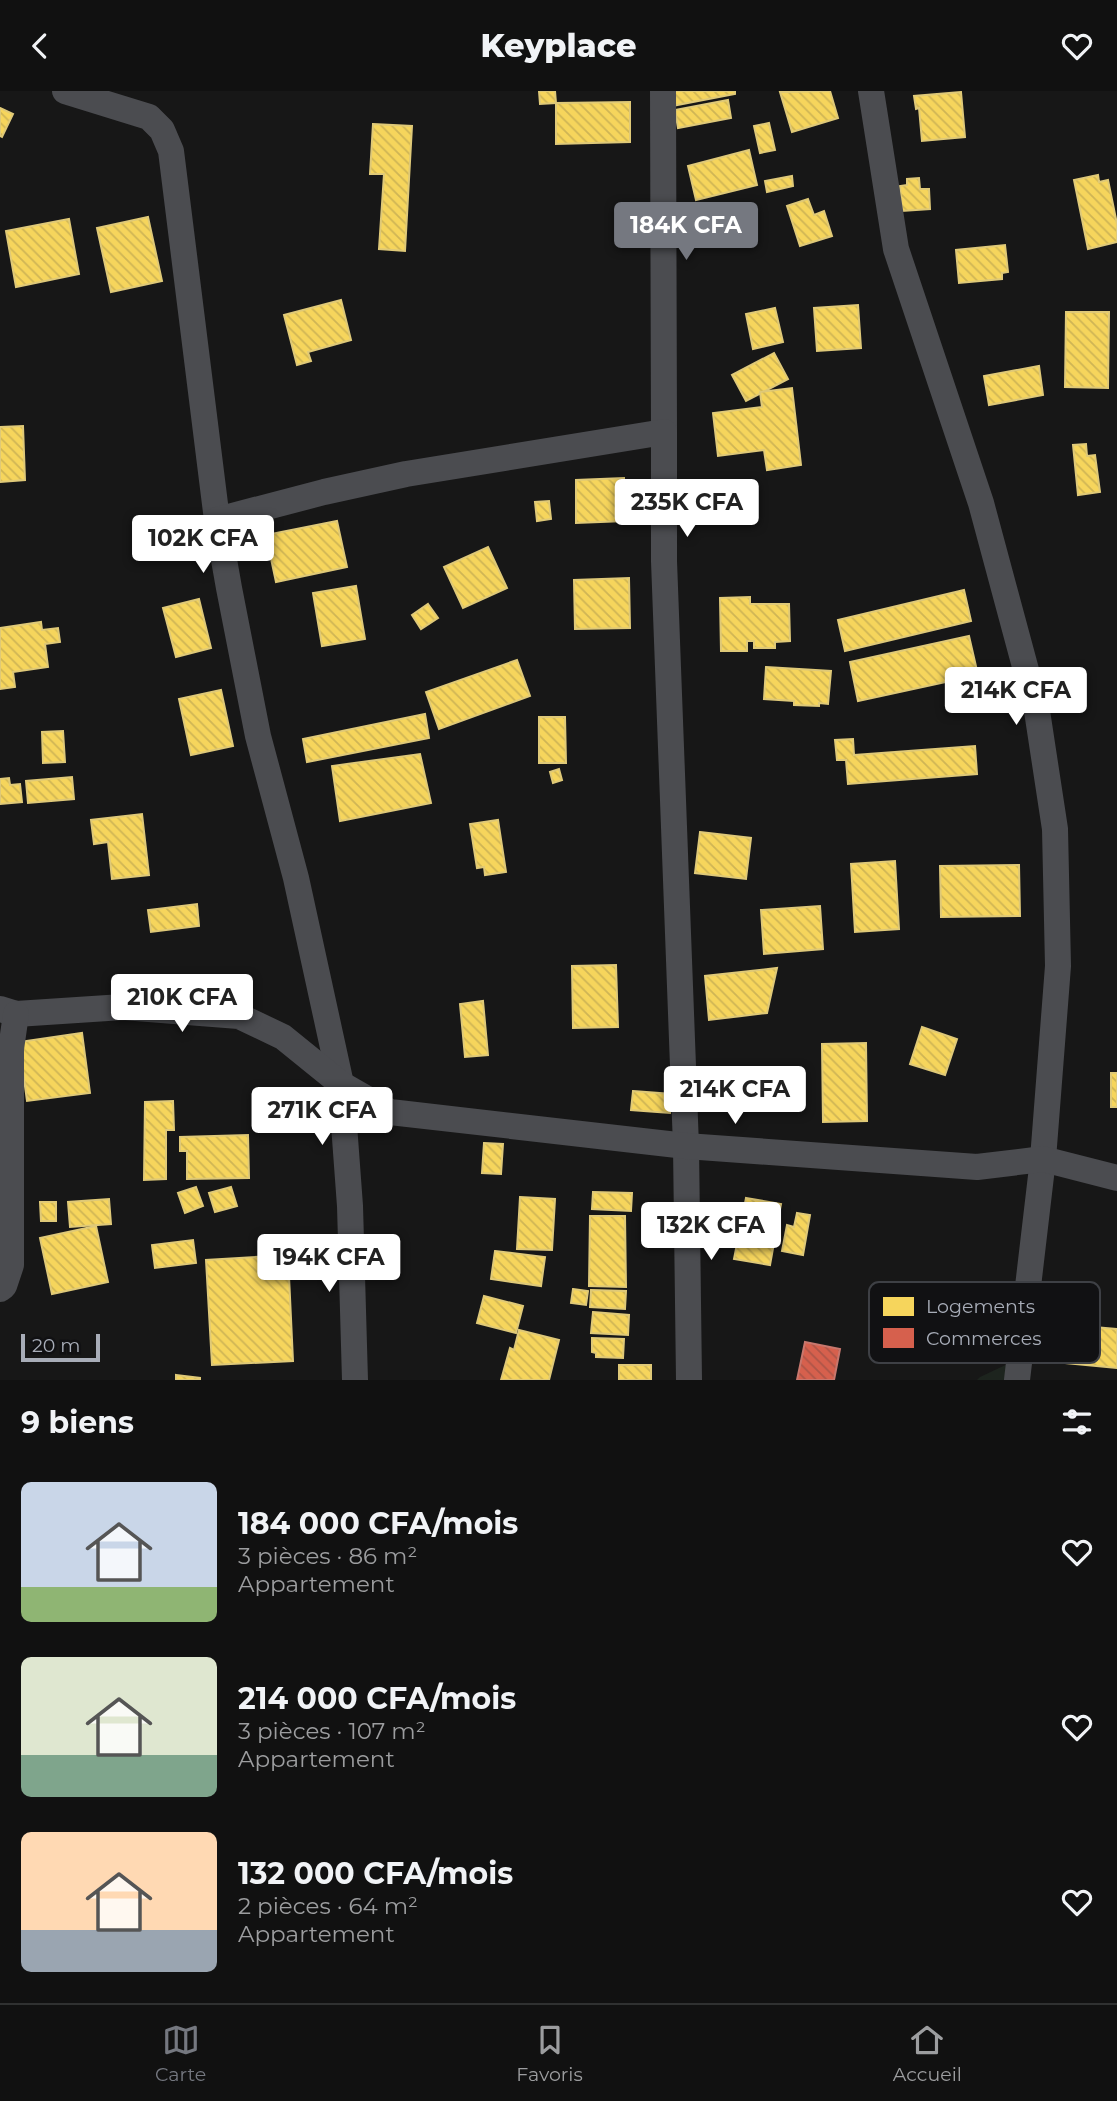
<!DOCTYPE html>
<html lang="fr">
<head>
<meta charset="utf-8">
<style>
  body { margin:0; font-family:Montserrat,sans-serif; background:#1a1a1a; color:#f1f3f6; height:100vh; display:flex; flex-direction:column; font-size:26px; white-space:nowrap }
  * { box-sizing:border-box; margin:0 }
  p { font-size:23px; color:#9c9d9f }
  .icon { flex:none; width:38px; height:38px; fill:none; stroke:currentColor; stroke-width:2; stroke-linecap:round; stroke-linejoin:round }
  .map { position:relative; height:1289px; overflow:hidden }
  .details { display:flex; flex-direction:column; background:#111; flex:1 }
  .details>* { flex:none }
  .scale { position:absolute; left:21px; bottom:18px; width:79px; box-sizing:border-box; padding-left:7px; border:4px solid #a8adb8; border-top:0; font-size:19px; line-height:24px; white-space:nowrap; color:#a8adb8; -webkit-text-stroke:5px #111113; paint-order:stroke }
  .price { position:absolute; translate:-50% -60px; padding:0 16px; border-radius:7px; background:#fff; color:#222; font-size:23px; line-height:46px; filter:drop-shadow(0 2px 4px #0008) }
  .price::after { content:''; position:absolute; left:50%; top:42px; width:21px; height:16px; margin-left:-10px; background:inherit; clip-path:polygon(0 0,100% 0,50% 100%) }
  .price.active { background:#757880; color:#fff }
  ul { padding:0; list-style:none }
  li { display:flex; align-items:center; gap:21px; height:175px; padding:0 21px }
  li span { display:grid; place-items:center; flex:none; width:196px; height:140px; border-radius:10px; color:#555 }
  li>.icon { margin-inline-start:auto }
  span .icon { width:84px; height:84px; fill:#fffc; stroke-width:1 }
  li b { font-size:30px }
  h2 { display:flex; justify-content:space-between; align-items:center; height:84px; padding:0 21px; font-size:30px }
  header { display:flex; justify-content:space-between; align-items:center; height:91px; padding:0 21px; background:#111; font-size:32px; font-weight:800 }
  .tabs { display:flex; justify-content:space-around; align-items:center; height:98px; border-top:2px solid #303131; background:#111; font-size:19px; color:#9c9d9f }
  .tabs a { display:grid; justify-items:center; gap:4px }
  .tabs .active { color:#757880 }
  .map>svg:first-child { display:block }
</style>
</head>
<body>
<header><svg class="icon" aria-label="back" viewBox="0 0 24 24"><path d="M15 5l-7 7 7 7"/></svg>Keyplace<svg class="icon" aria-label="heart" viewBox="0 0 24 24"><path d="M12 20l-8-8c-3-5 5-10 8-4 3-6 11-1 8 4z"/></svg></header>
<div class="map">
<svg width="1117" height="1289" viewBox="0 0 1117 1289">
  <defs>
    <pattern id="homes-back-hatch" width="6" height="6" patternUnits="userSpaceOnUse" patternTransform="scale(1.75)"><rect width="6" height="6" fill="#f6d55c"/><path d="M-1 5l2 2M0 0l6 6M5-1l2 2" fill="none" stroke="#cfb555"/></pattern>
    <pattern id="shops-back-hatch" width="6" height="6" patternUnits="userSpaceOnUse" patternTransform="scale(1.75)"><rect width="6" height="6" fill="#d6604d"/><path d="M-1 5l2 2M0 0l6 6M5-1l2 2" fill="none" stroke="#ad5548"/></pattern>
  </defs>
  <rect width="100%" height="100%" fill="#171717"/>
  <!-- green -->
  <polygon fill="#1d241e" points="1016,1269 1011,1289 977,1289 980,1286"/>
  <!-- homes -->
  <g fill="url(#homes-back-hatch)" stroke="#dfc978" stroke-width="2">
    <polygon points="539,0 555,0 556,12 540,13"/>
    <polygon points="669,0 735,0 735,3 672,15"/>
    <polygon points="830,0 838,27 792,41 780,1"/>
    <polygon points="961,1 965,46 922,50 919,17 916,18 914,5"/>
    <polygon points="728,9 731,27 678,37 675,19"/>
    <polygon points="630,11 630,51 556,53 556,12"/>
    <polygon points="0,17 13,23 2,46 0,45"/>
    <polygon points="769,32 775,59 760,62 754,35"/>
    <polygon points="373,33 412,35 405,160 379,158 384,83 370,83"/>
    <polygon points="749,59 757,94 696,109 688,75"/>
    <polygon points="1098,84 1099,91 1108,89 1117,133 1117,151 1088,158 1074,89"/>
    <polygon points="792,85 793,95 767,101 765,90"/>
    <polygon points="919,87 920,98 929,98 930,118 902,120 900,95 907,94 907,88"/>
    <polygon points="808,108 814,124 824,120 832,145 800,155 787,115"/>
    <polygon points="148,126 162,190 111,201 97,137"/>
    <polygon points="69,128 79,183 16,196 6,140"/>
    <polygon points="1005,154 1008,181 1002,182 1002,188 959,192 956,159"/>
    <polygon points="341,209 351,249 308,261 311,270 297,274 284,224"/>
    <polygon points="858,214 861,257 817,260 814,217"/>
    <polygon points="775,217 783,251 753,258 746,223"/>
    <polygon points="1066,221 1109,221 1108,297 1065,296"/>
    <polygon points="774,262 788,288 746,310 732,284"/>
    <polygon points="1039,275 1043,304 989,314 984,285"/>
    <polygon points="792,297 801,374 767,379 764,359 718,365 713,322 762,316 760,301"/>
    <polygon points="23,335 25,389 0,391 0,336"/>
    <polygon points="1086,353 1087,365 1095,364 1100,401 1078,404 1073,354"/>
    <polygon points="624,387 625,430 576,432 576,389"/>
    <polygon points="549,410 551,428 537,430 535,411"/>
    <polygon points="337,430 347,476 276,491 266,444"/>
    <polygon points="488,456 507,497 463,517 444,476"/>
    <polygon points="629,487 630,537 575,538 574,489"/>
    <polygon points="356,495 365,548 322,555 313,502"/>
    <polygon points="964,499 971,530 845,560 838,529"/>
    <polygon points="750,506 750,513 789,513 790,550 775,551 775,557 754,557 754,550 747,550 747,560 721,560 720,507"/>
    <polygon points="199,508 211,557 176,566 163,517"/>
    <polygon points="428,513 438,527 421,538 412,524"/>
    <polygon points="41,531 42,539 58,537 60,551 45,553 48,576 13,581 15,596 0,598 0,537"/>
    <polygon points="969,545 978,584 858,610 850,571"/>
    <polygon points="517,569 530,605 439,638 426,601"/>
    <polygon points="766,576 831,580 828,613 819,612 819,615 794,614 794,610 764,608"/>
    <polygon points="221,599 233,655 191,664 179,608"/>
    <polygon points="425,623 429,647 307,671 303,648"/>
    <polygon points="539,626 565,626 566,672 539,672"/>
    <polygon points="63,640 65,671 43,672 42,641"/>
    <polygon points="853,648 854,664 975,655 977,683 848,693 846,669 837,669 835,649"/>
    <polygon points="420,663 431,712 340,730 332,675"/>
    <polygon points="559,678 562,689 553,692 550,681"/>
    <polygon points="72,686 74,708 28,712 26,690"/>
    <polygon points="9,687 10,694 20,693 22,711 0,713 0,688"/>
    <polygon points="142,723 149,784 112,788 108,751 94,753 91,729"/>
    <polygon points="498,729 506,781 485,784 484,776 477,777 470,733"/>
    <polygon points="700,741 751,747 746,788 695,782"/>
    <polygon points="895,770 899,838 855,841 851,773"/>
    <polygon points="1019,774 1020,825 941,826 940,775"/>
    <polygon points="197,813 199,835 151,841 148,819"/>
    <polygon points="820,815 823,858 764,863 761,819"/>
    <polygon points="616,874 618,936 573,937 572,875"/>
    <polygon points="777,877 767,922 709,929 705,885"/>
    <polygon points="483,910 488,964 465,966 460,913"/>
    <polygon points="922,936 957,948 945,984 910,973"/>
    <polygon points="82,942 90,1002 27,1010 19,951"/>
    <polygon points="866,952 867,1030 823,1031 822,953"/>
    <rect x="1111" y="982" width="6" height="34"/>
    <polygon points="633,1000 672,1003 670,1022 631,1019"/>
    <polygon points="173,1010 174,1039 166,1039 166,1088 144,1089 145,1011"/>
    <polygon points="248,1044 249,1087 187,1088 187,1060 180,1060 180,1046"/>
    <polygon points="484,1052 503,1053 501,1083 482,1082"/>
    <polygon points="196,1096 203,1115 185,1122 178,1102"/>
    <polygon points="231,1096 237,1115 215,1121 209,1102"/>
    <polygon points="593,1101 632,1102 631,1120 592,1118"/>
    <polygon points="520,1106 555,1108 552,1159 517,1158"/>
    <polygon points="746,1107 781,1113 770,1174 734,1168"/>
    <polygon points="109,1108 111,1133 70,1136 68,1111"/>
    <polygon points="40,1111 56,1111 56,1130 41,1130"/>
    <polygon points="797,1122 810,1124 803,1164 782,1160 787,1134 794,1136"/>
    <polygon points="590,1125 625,1125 626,1196 589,1195"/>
    <polygon points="96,1135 108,1191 52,1203 40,1147"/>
    <polygon points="193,1149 196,1172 155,1177 152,1154"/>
    <polygon points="495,1160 545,1166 541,1195 491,1188"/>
    <polygon points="288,1164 293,1270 212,1274 206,1169"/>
    <polygon points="573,1198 588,1200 586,1214 571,1212"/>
    <polygon points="591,1199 626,1200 625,1218 590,1216"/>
    <polygon points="484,1205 523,1215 516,1242 477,1232"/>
    <polygon points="593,1221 629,1224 628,1244 591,1242"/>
    <polygon points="1071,1234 1117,1238 1117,1277 1066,1272"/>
    <polygon points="519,1239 559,1249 549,1289 501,1289 510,1257 514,1259"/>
    <polygon points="592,1247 624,1248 623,1267 596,1266 596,1262 592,1261"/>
    <rect x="619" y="1274" width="32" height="15"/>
    <polygon points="176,1284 200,1287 200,1289 176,1289"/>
  </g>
  <!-- shops -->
  <polygon fill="url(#shops-back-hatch)" stroke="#c8776d" stroke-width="2" points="805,1251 840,1258 834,1289 797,1289"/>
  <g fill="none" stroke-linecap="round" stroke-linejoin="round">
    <!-- minor -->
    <g stroke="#4b4c50" stroke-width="26">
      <polyline points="65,0 149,26 162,39 171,60 217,429 229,497 258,645 296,787 341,993 350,1115 355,1289"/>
      <polyline points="663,0 664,341"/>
      <polyline points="871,0 896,158 981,412 1037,620 1055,738 1058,875 1043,1068 1017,1289"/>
      <polyline points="217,429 324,401 406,383 664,341 664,470 686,1055 689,1289"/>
      <polyline points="0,918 16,923 123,916 239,925 283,946 341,993 390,1021 686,1055 977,1076 1043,1068 1117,1087"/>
      <polyline points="0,1198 4,1195 11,1174 11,958 16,923"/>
    </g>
  </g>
  <!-- legend -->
  <rect x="869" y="1191" width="231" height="81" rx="10" fill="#111113" stroke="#3e4045" stroke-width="2"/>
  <rect x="883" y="1206" width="31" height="19" fill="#f6d55c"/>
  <rect x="883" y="1237" width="31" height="20" fill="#d6604d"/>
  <g font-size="19" fill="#a8adb8">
    <text x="926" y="1222">Logements</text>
    <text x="926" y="1254">Commerces</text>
  </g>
</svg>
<div class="scale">20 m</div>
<b class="price active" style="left:686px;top:171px">184K CFA</b>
<b class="price" style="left:687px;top:448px">235K CFA</b>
<b class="price" style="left:203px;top:484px">102K CFA</b>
<b class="price" style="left:1016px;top:636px">214K CFA</b>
<b class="price" style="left:182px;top:943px">210K CFA</b>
<b class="price" style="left:735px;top:1035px">214K CFA</b>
<b class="price" style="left:322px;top:1056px">271K CFA</b>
<b class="price" style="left:711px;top:1171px">132K CFA</b>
<b class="price" style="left:329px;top:1203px">194K CFA</b>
</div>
<section class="details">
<h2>9 biens<svg class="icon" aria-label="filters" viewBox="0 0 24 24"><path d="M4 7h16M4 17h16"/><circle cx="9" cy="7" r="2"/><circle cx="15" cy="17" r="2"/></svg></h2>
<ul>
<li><span style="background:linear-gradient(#c9d6e8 75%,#8fb573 0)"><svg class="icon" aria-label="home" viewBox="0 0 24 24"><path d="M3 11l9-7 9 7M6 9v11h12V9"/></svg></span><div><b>184 000 CFA/mois</b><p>3 pièces · 86 m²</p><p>Appartement</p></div><svg class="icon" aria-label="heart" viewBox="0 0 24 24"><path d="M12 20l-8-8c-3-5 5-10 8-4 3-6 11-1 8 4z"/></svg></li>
<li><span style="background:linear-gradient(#dfe7d0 70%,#7fa58c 0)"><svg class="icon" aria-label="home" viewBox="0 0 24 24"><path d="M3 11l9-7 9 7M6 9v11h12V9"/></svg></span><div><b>214 000 CFA/mois</b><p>3 pièces · 107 m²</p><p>Appartement</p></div><svg class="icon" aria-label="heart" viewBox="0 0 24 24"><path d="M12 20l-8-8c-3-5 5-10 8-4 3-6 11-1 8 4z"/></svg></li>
<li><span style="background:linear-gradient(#ffd9b3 70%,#9aa5b1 0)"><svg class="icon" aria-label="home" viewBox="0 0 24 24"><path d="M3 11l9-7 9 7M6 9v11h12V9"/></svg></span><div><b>132 000 CFA/mois</b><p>2 pièces · 64 m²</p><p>Appartement</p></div><svg class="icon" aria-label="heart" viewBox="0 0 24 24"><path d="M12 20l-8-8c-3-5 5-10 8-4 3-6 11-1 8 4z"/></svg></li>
</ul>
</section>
<nav class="tabs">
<a class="active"><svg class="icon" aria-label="map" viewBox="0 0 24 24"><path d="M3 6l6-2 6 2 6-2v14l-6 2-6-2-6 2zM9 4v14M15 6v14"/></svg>Carte</a>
<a><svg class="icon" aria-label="saved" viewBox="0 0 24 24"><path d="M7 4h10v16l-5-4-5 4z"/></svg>Favoris</a>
<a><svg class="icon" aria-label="home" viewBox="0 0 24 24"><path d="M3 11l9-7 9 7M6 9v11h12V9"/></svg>Accueil</a>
</nav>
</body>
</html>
